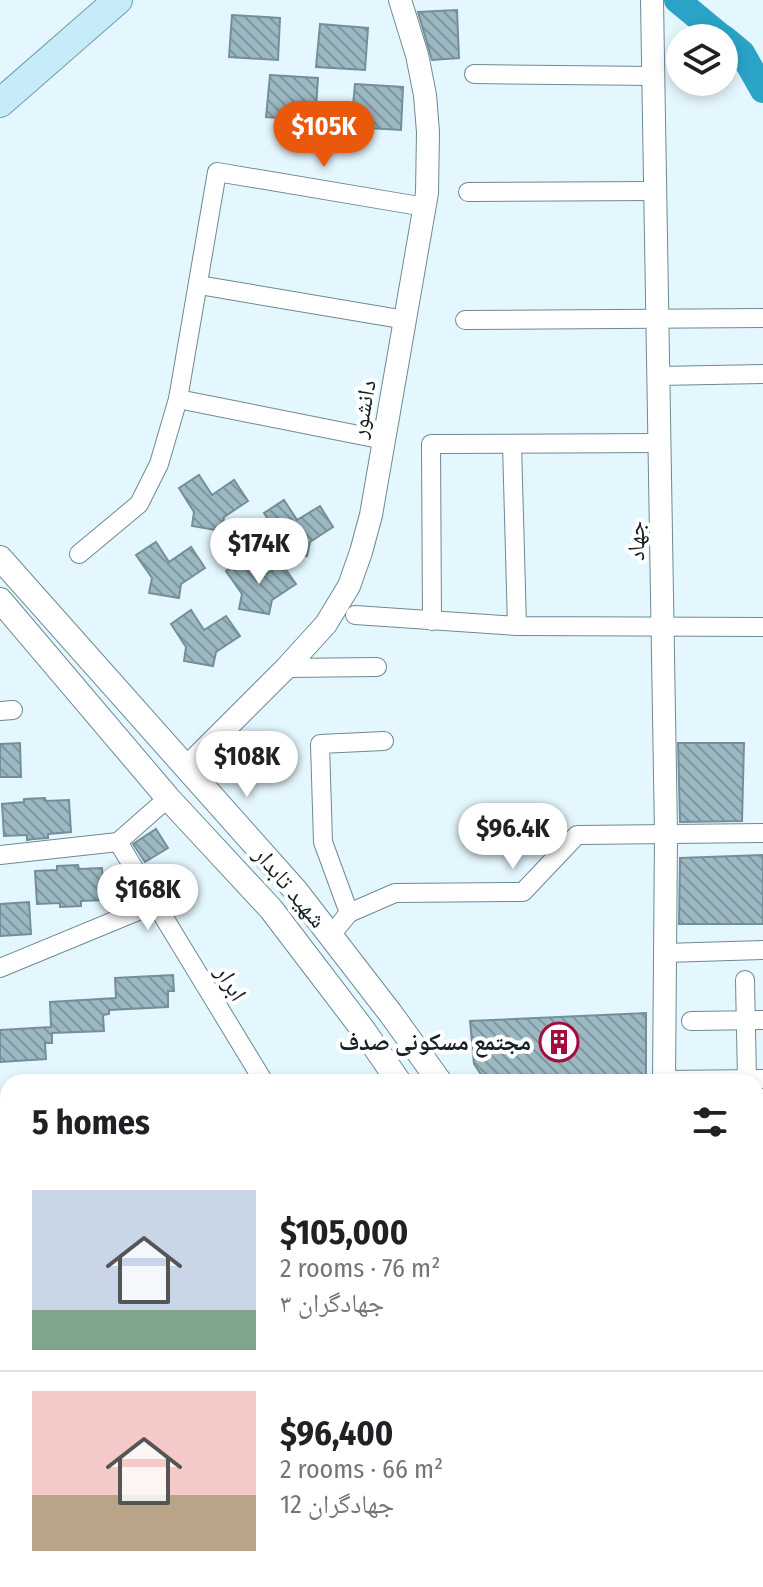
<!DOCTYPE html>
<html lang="en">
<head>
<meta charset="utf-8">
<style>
  body { margin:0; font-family:"Fira Sans Condensed","Noto Naskh Arabic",sans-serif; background:#f6f6f6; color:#202124; height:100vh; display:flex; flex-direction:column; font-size:30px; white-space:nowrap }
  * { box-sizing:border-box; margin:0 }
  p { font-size:26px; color:#757577 }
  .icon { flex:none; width:44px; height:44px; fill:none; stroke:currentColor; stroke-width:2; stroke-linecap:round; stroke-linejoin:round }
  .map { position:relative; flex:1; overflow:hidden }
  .details { position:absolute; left:0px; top:1074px; width:764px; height:514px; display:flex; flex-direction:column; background:#fff; border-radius:24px 24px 0 0; box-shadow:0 4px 12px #0003 }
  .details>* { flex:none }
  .fabs { position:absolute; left:666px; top:24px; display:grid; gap:16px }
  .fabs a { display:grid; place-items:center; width:72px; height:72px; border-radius:50%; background:#fff; box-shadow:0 4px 12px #0003; font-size:40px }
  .price { position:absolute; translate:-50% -68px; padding:0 18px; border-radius:28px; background:#fff; color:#222; font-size:26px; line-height:52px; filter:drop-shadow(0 2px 4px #0008) }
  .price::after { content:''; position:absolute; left:50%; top:48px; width:24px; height:18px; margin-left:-12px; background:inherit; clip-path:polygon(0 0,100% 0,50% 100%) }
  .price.on { background:#ea580c; color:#fff }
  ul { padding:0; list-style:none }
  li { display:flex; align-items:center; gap:24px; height:200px; padding:0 32px }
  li+li { border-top:2px solid #e0e0e0 }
  li span { display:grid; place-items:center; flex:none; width:224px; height:160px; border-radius:0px; color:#555 }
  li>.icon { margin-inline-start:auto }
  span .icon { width:96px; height:96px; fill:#fffc; stroke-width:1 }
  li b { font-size:34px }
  h2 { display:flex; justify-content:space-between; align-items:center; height:96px; padding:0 32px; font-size:34px }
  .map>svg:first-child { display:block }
</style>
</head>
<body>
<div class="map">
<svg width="763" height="1587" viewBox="0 0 763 1587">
  <defs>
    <pattern id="building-back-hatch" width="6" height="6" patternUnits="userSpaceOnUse" patternTransform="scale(2)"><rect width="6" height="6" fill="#9cb9c3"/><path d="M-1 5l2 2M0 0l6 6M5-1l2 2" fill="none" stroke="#7e969e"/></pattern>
  </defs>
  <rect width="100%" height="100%" fill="#e5f7fe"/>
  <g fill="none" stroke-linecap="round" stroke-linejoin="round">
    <!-- river -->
    <g stroke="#2aa3c6" stroke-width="26">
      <polyline points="677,0 723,38"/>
      <polyline points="724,38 742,53 763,90"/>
    </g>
  </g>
  <!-- building -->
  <g fill="url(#building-back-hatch)" stroke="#738f99" stroke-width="2">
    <polygon points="457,10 459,58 432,60 418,12"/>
    <polygon points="232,15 280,18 278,60 229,57"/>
    <polygon points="320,24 368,28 365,70 316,67"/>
    <polygon points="270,75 318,78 315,121 266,117"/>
    <polygon points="355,84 403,87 401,130 351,127"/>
    <polygon points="199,475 212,495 234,480 248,501 224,517 222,531 192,526 194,512 179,488"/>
    <polygon points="284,500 297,520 320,506 333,527 310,542 307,556 277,551 280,537 264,513"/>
    <polygon points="156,542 169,562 191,547 205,568 181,584 179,598 149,593 152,578 136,555"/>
    <polygon points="246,558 260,578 282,564 296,584 272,600 269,614 239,609 242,594 226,571"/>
    <polygon points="191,610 204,630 226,616 240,636 216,652 213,666 184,661 186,647 171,624"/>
    <polygon points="20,743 21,777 0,777 0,744"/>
    <polygon points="678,743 744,743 742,821 680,822"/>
    <polygon points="45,798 46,801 69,800 71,832 48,834 48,838 33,839 27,840 27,835 4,836 2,804 24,802 24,799"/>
    <polygon points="156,829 168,848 145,862 133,844"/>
    <polygon points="763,855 763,924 679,924 680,858"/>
    <polygon points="78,865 79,869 102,868 104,900 81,901 81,906 60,907 60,903 37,904 35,871 57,870 57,866"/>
    <polygon points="29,902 31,934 0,936 0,904"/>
    <polygon points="173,975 174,991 168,991 168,1007 109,1010 109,1014 103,1015 104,1031 52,1033 52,1043 45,1043 46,1059 0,1062 0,1030 51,1027 50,1002 116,998 115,978"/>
    <polygon points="646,1013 646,1082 486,1082 474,1064 470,1021"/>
  </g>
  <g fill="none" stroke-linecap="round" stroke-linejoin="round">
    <!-- minor casing -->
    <g stroke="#6e8993" stroke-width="20">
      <g id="minor">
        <polyline points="474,74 654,76"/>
        <polyline points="468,192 656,191"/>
        <polyline points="199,285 406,320"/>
        <polyline points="465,320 763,318"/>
        <polyline points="659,376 763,374"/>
        <polyline points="178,399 384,440"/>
        <polyline points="512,444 517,626"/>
        <polyline points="79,554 139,504 159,464 178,399 217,172 425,207"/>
        <polyline points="355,615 517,626 763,627"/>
        <polyline points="432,621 431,444 660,443"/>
        <polyline points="286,668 377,667"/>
        <polyline points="0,711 13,710"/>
        <polyline points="168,798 118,842 264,1082"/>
        <polyline points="0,855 118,842"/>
        <polyline points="349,913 395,893 523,892 577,835 763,833"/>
        <polyline points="331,935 349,913 323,842 320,744 384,741"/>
        <polyline points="665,953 763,950"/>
        <polyline points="0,968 155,904"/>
        <polyline points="745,980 747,1079"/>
        <polyline points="691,1021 763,1020"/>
        <polyline points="664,1080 763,1079"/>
        <polyline points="756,1197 763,1197"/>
        <polyline points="0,1309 8,1309"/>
        <polyline points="0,1414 8,1414"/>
        <polyline points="0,1523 8,1523"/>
        <polyline points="756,1546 763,1541"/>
        <polyline points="179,1580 339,1584 346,1580"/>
        <polyline points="453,1587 457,1580"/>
      </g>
    </g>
    <!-- tertiary casing -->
    <g stroke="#6e8993" stroke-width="24">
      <g id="tertiary">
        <polyline points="652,0 666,834 664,1082"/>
        <polyline points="187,767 286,668 326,624 349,586 361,552 371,515 427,193 428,132 425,95 417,55 400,0"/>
        <polyline points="0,1170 8,1178"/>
        <polyline points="659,1580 660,1587"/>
        <polyline points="690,1580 692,1587"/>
        <polyline points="92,1587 92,1580"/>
      </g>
    </g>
    <!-- secondary casing -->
    <g stroke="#6e8993" stroke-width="26">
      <g id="secondary">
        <polyline points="0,558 296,891 391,1014 440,1082"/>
        <polyline points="0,600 168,798 271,909 364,1031 399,1082"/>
        <polyline points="756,1432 763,1428"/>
        <polyline points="756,1465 762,1456"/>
        <polyline points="498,1587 509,1580"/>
        <polyline points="545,1587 556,1580"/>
        <polyline points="706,1587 708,1580"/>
      </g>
    </g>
    <!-- primary casing -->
    <g stroke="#719dac" stroke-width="30">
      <polyline id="primary" points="0,103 118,0"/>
    </g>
    <!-- minor -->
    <use href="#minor" stroke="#fff" stroke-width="18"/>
    <!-- tertiary -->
    <use href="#tertiary" stroke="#fff" stroke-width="22"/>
    <!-- secondary -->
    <use href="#secondary" stroke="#fff" stroke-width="24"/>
    <!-- primary -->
    <use href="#primary" stroke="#c7ecf9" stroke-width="28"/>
  </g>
  <!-- icons -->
  <defs>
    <g id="building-ring" transform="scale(2)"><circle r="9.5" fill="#fff" stroke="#a50b3d" stroke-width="1.5"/><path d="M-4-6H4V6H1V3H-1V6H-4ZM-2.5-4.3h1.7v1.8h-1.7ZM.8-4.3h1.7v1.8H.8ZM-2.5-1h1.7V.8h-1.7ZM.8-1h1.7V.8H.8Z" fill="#a50b3d"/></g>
  </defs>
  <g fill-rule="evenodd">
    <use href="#building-ring" x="559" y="1042"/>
  </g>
  <g text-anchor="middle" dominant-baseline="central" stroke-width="8" stroke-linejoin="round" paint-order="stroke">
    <!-- street labels -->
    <g font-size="24" fill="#162125" stroke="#fff">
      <text transform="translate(363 409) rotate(-80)">دانشور</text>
      <text transform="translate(636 541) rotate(-91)">جهاد</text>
      <text transform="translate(290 887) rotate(50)">شهید تابدار</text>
      <text transform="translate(231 983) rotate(59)">ابرار</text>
    </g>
    <!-- poi labels -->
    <g font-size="24" font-weight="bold" fill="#162125" stroke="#fff" text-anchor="end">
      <text x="531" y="1042">مجتمع مسکونی صدف</text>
    </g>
  </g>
</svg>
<div class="fabs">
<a><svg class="icon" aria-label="layers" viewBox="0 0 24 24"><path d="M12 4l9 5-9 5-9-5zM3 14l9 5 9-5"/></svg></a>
</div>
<b class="price on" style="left:324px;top:169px">$105K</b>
<b class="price" style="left:259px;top:586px">$174K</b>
<b class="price" style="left:247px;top:799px">$108K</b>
<b class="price" style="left:513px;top:871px">$96.4K</b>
<b class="price" style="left:148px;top:932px">$168K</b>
<section class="details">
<h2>5 homes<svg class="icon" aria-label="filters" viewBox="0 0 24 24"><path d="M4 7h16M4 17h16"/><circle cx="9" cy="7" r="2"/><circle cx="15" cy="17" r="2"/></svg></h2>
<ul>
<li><span style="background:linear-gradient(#c9d6e8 75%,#7fa58c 0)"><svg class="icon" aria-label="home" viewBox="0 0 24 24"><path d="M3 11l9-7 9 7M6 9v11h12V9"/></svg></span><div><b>$105,000</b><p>2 rooms · 76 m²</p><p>جهادگران ۳</p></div></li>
<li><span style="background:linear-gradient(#f6c9c9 65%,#b9a48a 0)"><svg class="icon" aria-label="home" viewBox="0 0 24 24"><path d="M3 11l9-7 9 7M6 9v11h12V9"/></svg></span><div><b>$96,400</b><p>2 rooms · 66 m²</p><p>جهادگران 12</p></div></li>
</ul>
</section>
</div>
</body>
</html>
